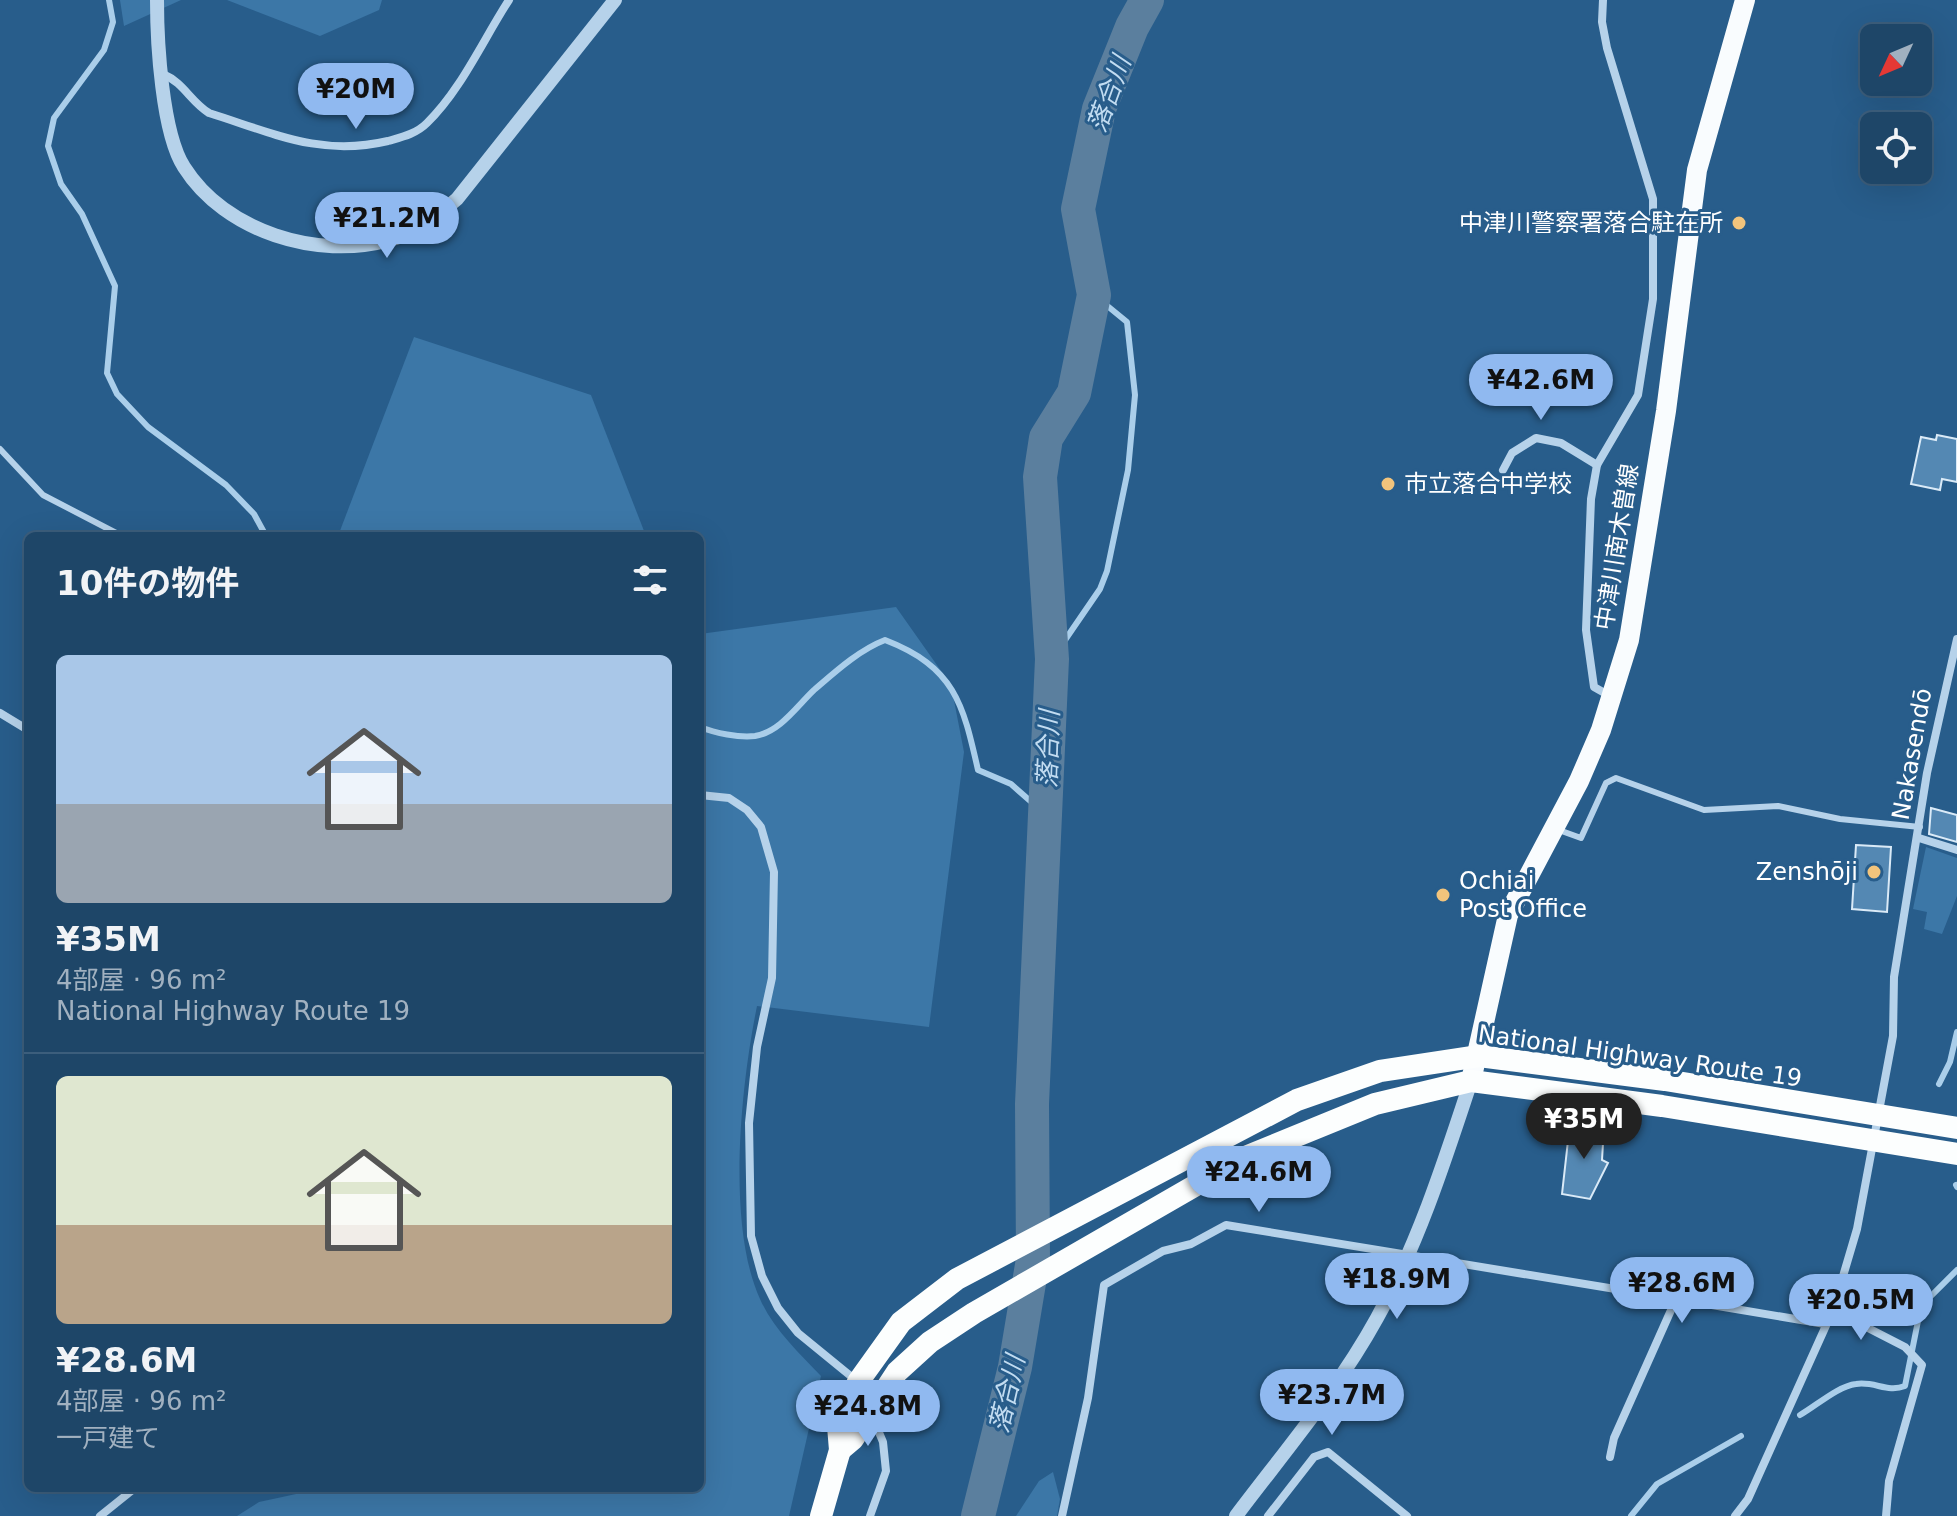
<!DOCTYPE html>
<html lang="ja">
<head>
<meta charset="utf-8">
<style>
  body { margin:0; font-family:"DejaVu Sans","Noto Sans JP",sans-serif; background:#2b5071; color:#f1f3f6; height:100vh; display:flex; flex-direction:column; font-size:30px; white-space:nowrap }
  * { box-sizing:border-box; margin:0 }
  p { font-size:26px; color:#a1b1c0 }
  .icon { flex:none; width:44px; height:44px; fill:none; stroke:currentColor; stroke-width:2; stroke-linecap:round; stroke-linejoin:round }
  .map { position:relative; flex:1; overflow:hidden }
  .drawer { position:absolute; left:24px; top:532px; width:680px; height:960px; display:flex; flex-direction:column; background:#1e4668; border-radius:12px; box-shadow:0 8px 32px #0002,0 0 0 2px #3c5e7c }
  .drawer>* { flex:none }
  .needle { width:52px; rotate:226deg }
  .tools { position:absolute; left:1860px; top:24px; display:grid; gap:16px }
  .tools a { display:grid; place-items:center; width:72px; height:72px; border-radius:12px; background:#1e4668; box-shadow:0 8px 32px #0002,0 0 0 2px #3c5e7c; font-size:40px }
  .price { position:absolute; translate:-50% -68px; padding:0 18px; border-radius:28px; background:#90b9f0; color:#111; font-size:26px; line-height:52px; filter:drop-shadow(0 2px 4px #0008) }
  .price::after { content:''; position:absolute; left:50%; top:48px; width:24px; height:18px; margin-left:-12px; background:inherit; clip-path:polygon(0 0,100% 0,50% 100%) }
  .price.selected { background:#222; color:#fff }
  ul { padding:0; list-style:none }
  li { display:grid; align-content:center; gap:16px; height:424px; padding:0 32px }
  li+li { border-top:2px solid #3c5e7c }
  li span { display:grid; place-items:center; height:248px; border-radius:12px; color:#555 }
  li>.icon { margin-inline-start:auto }
  span .icon { width:144px; height:144px; fill:#fffc; stroke-width:1 }
  li b { font-size:34px }
  h2 { display:flex; justify-content:space-between; align-items:center; height:96px; padding:0 32px; font-size:34px }
  .map>svg:first-child { display:block }
</style>
</head>
<body>
<div class="map">
<svg width="1957" height="1516" viewBox="0 0 1957 1516">
  <rect width="100%" height="100%" fill="#285d8b"/>
  <!-- green -->
  <g fill="#3c77a7">
    <polygon points="120,0 181,0 124,26"/>
    <polygon points="227,0 382,0 379,10 320,36"/>
    <polygon points="414,337 591,395 646,536 338,536"/>
    <path d="M896,607L951,685L964,752L929,1027L757,1006C741,1085 726,1224 760,1299C773,1329 799,1353 821,1376L789,1516H237L259,1502L324,1488H700V634Z"/>
    <polygon points="1926,847 1957,858 1957,896 1942,934 1924,929 1927,912 1913,909"/>
    <polygon points="1053,1472 1060,1499 1057,1516 1016,1516 1039,1481"/>
  </g>
  <g fill="none" stroke-linecap="round" stroke-linejoin="round">
    <!-- stream -->
    <g stroke="#aaceea" stroke-width="6">
      <polyline points="109,0 113,22 104,50 54,118 48,146 61,184 82,214 115,286 107,373 117,394 148,427 226,485 254,514 266,536"/>
      <polyline points="1052,659 1100,589 1107,571 1128,470 1135,395 1127,322 1094,295"/>
      <path d="M700,727C715,733 739,738 755,736C780,732 797,706 814,690C835,672 859,650 885,640C955,667 963,704 978,770L1011,784L1044,813"/>
      <polyline points="1939,1084 1950,1062 1957,1032"/>
      <polyline points="1956,1185 1957,1187"/>
      <path d="M1800,1415C1816,1406 1838,1386 1856,1384C1875,1381 1887,1393 1905,1386L1921,1306L1957,1270"/>
      <polyline points="1631,1516 1657,1484 1741,1436"/>
    </g>
    <!-- river -->
    <polyline stroke="#5b7f9e" stroke-width="34" points="978,1516 1015,1367 1033,1259 1032,1104 1052,659 1040,477 1046,438 1074,393 1094,295 1078,209 1099,109 1132,27 1147,0"/>
  </g>
  <!-- building -->
  <g fill="#5488b3" stroke="#daeaf7" stroke-width="2">
    <polygon points="1937,435 1957,439 1957,482 1942,479 1940,490 1911,484 1921,437 1936,440"/>
    <polygon points="1931,808 1957,815 1957,842 1929,834"/>
    <polygon points="1856,845 1891,847 1887,912 1852,909"/>
    <polygon points="1570,1123 1604,1127 1602,1160 1608,1163 1590,1199 1562,1194"/>
  </g>
  <g fill="none" stroke-linecap="round" stroke-linejoin="round">
    <!-- service -->
    <g stroke="#b6d2ea" stroke-width="6">
      <polyline points="0,449 43,495 122,536"/>
      <polyline points="1556,829 1581,838 1606,783 1616,778 1704,810 1778,806 1840,819 1920,827"/>
    </g>
    <!-- minor -->
    <g stroke="#b6d2ea" stroke-width="8">
      <polyline points="1603,0 1602,22 1607,48 1653,199 1653,299 1638,395 1597,465 1591,499 1586,630 1594,687 1610,696"/>
      <path d="M163,74C184,83 190,101 209,113C273,133 320,157 388,141C402,137 416,134 427,123C461,90 483,40 509,0"/>
      <polyline points="1503,470 1512,453 1536,438 1561,443 1597,465"/>
      <polyline points="0,713 28,730"/>
      <polyline points="700,795 729,798 747,810 761,827 774,872 772,978 757,1047 749,1123 751,1236 762,1276 778,1308 798,1333 858,1382 883,1442 886,1471 870,1516"/>
      <polyline points="1919,838 1957,850"/>
      <polyline points="1833,1310 1905,1347 1922,1365 1889,1481 1886,1516"/>
      <polyline points="1610,1457 1614,1438 1676,1299 1825,1324"/>
      <polyline points="100,1516 135,1488"/>
      <polyline points="1062,1516 1088,1398 1104,1285 1163,1251 1191,1244 1226,1225 1676,1299"/>
      <polyline points="1268,1516 1314,1457 1328,1452 1407,1516"/>
      <polyline points="1735,1516 1748,1499 1833,1310 1857,1229 1893,1036 1894,977 1927,773 1957,639"/>
    </g>
    <!-- tertiary -->
    <g stroke="#b6d2ea" stroke-width="14">
      <path d="M157,0C157,42 162,133 184,167C225,232 318,260 389,240C415,233 437,216 457,199L615,0"/>
      <path d="M1236,1516C1285,1451 1338,1389 1377,1318C1418,1244 1445,1160 1471,1081"/>
    </g>
    <!-- primary -->
    <polyline stroke="#f9fcfe" stroke-width="20" points="1471,1081 1508,915 1579,781 1601,730 1629,640 1666,411 1697,170 1745,0"/>
    <!-- trunk -->
    <g stroke="#fcfefe" stroke-width="22">
      <polyline points="840,1450 853,1439 897,1372 930,1342 974,1313 1243,1158 1375,1104 1471,1081 1662,1106 1957,1154"/>
      <polyline points="821,1516 840,1450 838,1426 858,1382 901,1322 957,1279 1297,1100 1380,1071 1479,1056 1665,1080 1957,1128"/>
    </g>
  </g>
  <!-- markers -->
  <g fill="#f2c47c" stroke="#285d8b" stroke-width="3">
    <circle cx="1739" cy="223" r="8"/>
    <circle cx="1388" cy="484" r="8"/>
    <circle cx="1874" cy="872" r="8"/>
    <circle cx="1443" cy="895" r="8"/>
  </g>
  <g text-anchor="middle" dominant-baseline="central" stroke-width="6" stroke-linejoin="round" paint-order="stroke">
    <!-- poi labels -->
    <g font-size="24" fill="#fff" stroke="#285d8b" text-anchor="end">
      <text x="1723" y="223">中津川警察署落合駐在所</text>
      <text x="1404" y="484" text-anchor="start">市立落合中学校</text>
      <text x="1858" y="872">Zenshōji</text>
      <text x="1459" y="881" text-anchor="start">Ochiai<tspan x="1459" dy="28">Post Office</tspan></text>
    </g>
    <!-- street labels -->
    <g font-size="24" fill="#fff" stroke="#285d8b">
      <text transform="translate(1617 547) rotate(-81)">中津川南木曽線</text>
      <text transform="translate(1912 754) rotate(-80)">Nakasendō</text>
      <text transform="translate(1640 1056) rotate(8)">National Highway Route 19</text>
    </g>
    <!-- water labels -->
    <g font-size="26" font-style="italic" fill="#c2dcf1" stroke="#285d8b">
      <text transform="translate(1109 94) rotate(-70)">落合川</text>
      <text transform="translate(1048 749) rotate(-88)">落合川</text>
      <text transform="translate(1007 1394) rotate(-77)">落合川</text>
    </g>
  </g>
</svg>
<div class="tools">
<a><svg class="needle" viewBox="-14 -14 28 28"><path d="M0-13l5 13h-10z" fill="#e53935"/><path d="M0 13l5-13h-10z" fill="#a1b1c0"/></svg></a>
<a><svg class="icon" aria-label="locate" viewBox="0 0 24 24"><circle cx="12" cy="12" r="6"/><path d="M12 2v4M12 18v4M2 12h4M18 12h4"/></svg></a>
</div>
<b class="price" style="left:356px;top:131px">¥20M</b>
<b class="price" style="left:387px;top:260px">¥21.2M</b>
<b class="price" style="left:1541px;top:422px">¥42.6M</b>
<b class="price selected" style="left:1584px;top:1161px">¥35M</b>
<b class="price" style="left:1259px;top:1214px">¥24.6M</b>
<b class="price" style="left:1397px;top:1321px">¥18.9M</b>
<b class="price" style="left:1682px;top:1325px">¥28.6M</b>
<b class="price" style="left:1861px;top:1342px">¥20.5M</b>
<b class="price" style="left:1332px;top:1437px">¥23.7M</b>
<b class="price" style="left:868px;top:1448px">¥24.8M</b>
<section class="drawer">
<h2>10件の物件<svg class="icon" aria-label="filters" viewBox="0 0 24 24"><path d="M4 7h16M4 17h16"/><circle cx="9" cy="7" r="2"/><circle cx="15" cy="17" r="2"/></svg></h2>
<ul>
<li><span style="background:linear-gradient(#a9c7e8 60%,#9aa5b1 0)"><svg class="icon" aria-label="home" viewBox="0 0 24 24"><path d="M3 11l9-7 9 7M6 9v11h12V9"/></svg></span><div><b>¥35M</b><p>4部屋 · 96 m²</p><p>National Highway Route 19</p></div></li>
<li><span style="background:linear-gradient(#dfe7d0 60%,#b9a48a 0)"><svg class="icon" aria-label="home" viewBox="0 0 24 24"><path d="M3 11l9-7 9 7M6 9v11h12V9"/></svg></span><div><b>¥28.6M</b><p>4部屋 · 96 m²</p><p>一戸建て</p></div></li>
</ul>
</section>
</div>
</body>
</html>
